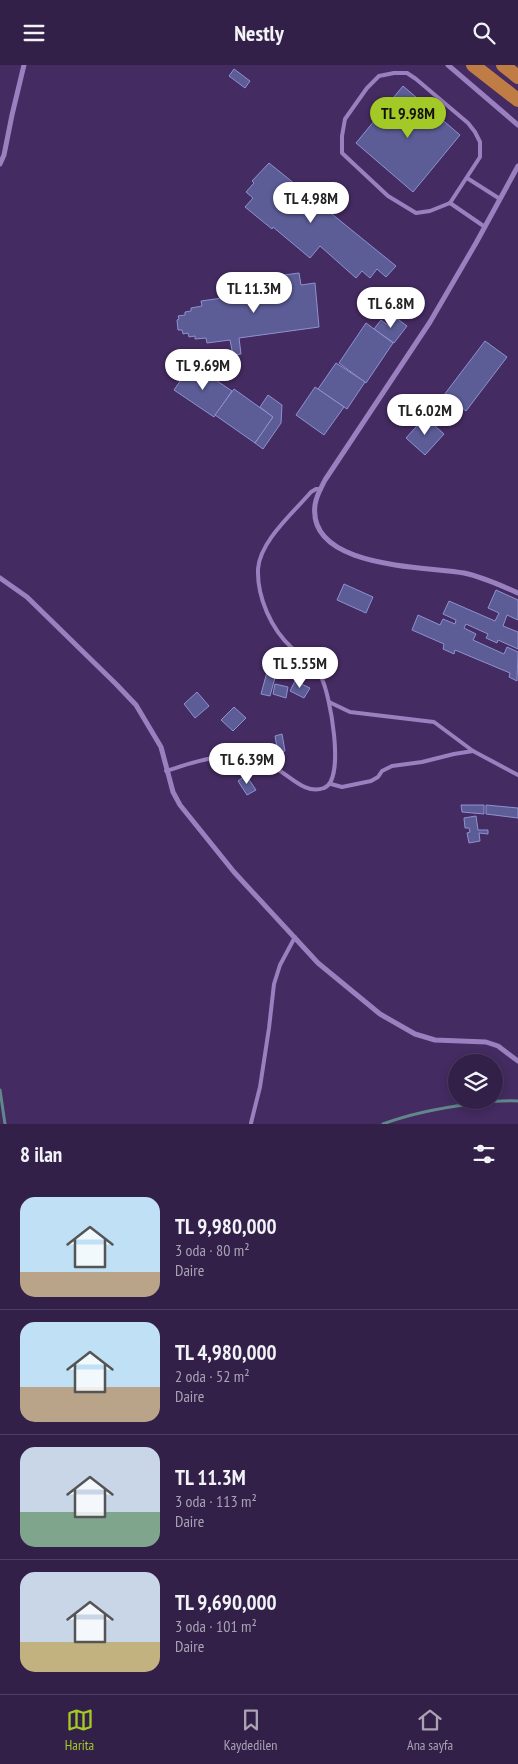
<!DOCTYPE html>
<html lang="tr">
<head>
<meta charset="utf-8">
<style>
  body { margin:0; font-family:"PT Sans Narrow",sans-serif; background:#3e2d53; color:#f1f3f6; height:100vh; display:flex; flex-direction:column; font-size:19px; white-space:nowrap }
  * { box-sizing:border-box; margin:0 }
  p { font-size:16px; color:#a9a3b4 }
  .icon { flex:none; width:28px; height:28px; fill:none; stroke:currentColor; stroke-width:2; stroke-linecap:round; stroke-linejoin:round }
  .map { position:relative; height:1059px; overflow:hidden }
  .panel { display:flex; flex-direction:column; background:#332049; flex:1 }
  .panel>* { flex:none }
  .tools { position:absolute; left:448px; top:989px; display:grid; gap:10px }
  .tools a { display:grid; place-items:center; width:55px; height:55px; border-radius:50%; background:#332049; box-shadow:0 2px 8px #0003,0 0 0 1px #4e3e61; font-size:25px }
  .price { position:absolute; translate:-50% -42px; padding:0 11px; border-radius:18px; background:#fff; color:#222; font-size:16px; line-height:32px; filter:drop-shadow(0 1px 2px #0008) }
  .price::after { content:''; position:absolute; left:50%; top:30px; width:15px; height:11px; margin-left:-8px; background:inherit; clip-path:polygon(0 0,100% 0,50% 100%) }
  .price.on { background:#a3c927; color:#111 }
  ul { padding:0; list-style:none }
  li { display:flex; align-items:center; gap:15px; height:125px; padding:0 20px }
  li+li { border-top:1px solid #4e3e61 }
  li span { display:grid; place-items:center; flex:none; width:140px; height:100px; border-radius:15px; color:#555 }
  li>.icon { margin-inline-start:auto }
  span .icon { width:60px; height:60px; fill:#fffc; stroke-width:1 }
  li b { font-size:21px }
  h2 { display:flex; justify-content:space-between; align-items:center; height:60px; padding:0 20px; font-size:21px }
  header { display:flex; justify-content:space-between; align-items:center; height:65px; padding:0 20px; background:#332049; font-size:22px; font-weight:700 }
  .dock { display:flex; justify-content:space-around; align-items:center; height:70px; border-top:1px solid #4e3e61; background:#332049; font-size:14px; color:#a9a3b4 }
  .dock a { display:grid; justify-items:center; gap:2px }
  .dock .on { color:#a3c927 }
  .map>svg:first-child { display:block }
</style>
</head>
<body>
<header><svg class="icon" aria-label="menu" viewBox="0 0 24 24"><path d="M4 6h16M4 12h16M4 18h16"/></svg>Nestly<svg class="icon" aria-label="search" viewBox="0 0 24 24"><circle cx="10" cy="10" r="6"/><path d="M15 15l6 6"/></svg></header>
<div class="map">
<svg width="518" height="1059" viewBox="0 0 518 1059">
  <rect width="100%" height="100%" fill="#442b61"/>
  <g fill="none" stroke-linecap="round" stroke-linejoin="round">
    <!-- stream -->
    <g stroke="#61878b" stroke-width="3">
      <polyline points="0,1025 5,1059"/>
      <path d="M383,1059C412,1048 440,1043 471,1039C486,1037 502,1035 518,1036"/>
    </g>
  </g>
  <!-- building -->
  <g fill="#5c5c97" stroke="#9091d1">
    <polygon points="234,4 250,16 245,23 229,11"/>
    <polygon points="403,21 460,70 413,127 356,78"/>
    <polygon points="269,98 396,201 386,212 377,204 370,213 362,206 356,213 320,181 310,193 273,162 272,164 245,142 253,133 246,127 254,118 252,116"/>
    <polygon points="299,208 301,220 315,218 319,262 239,273 241,289 233,290 230,275 207,278 206,273 195,274 195,271 189,272 188,268 183,269 182,265 178,265 177,255 179,254 178,251 185,250 185,247 191,246 191,243 202,241 201,236 279,225 277,211"/>
    <polygon points="397,224 399,240 384,242 381,227"/>
    <polygon points="395,252 407,261 394,278 374,264 381,255 389,261"/>
    <polygon points="366,258 393,278 366,318 339,298"/>
    <polygon points="485,276 507,292 466,346 444,330"/>
    <polygon points="336,298 365,317 347,344 318,324"/>
    <polygon points="192,299 232,326 214,352 174,325"/>
    <polygon points="315,322 344,342 324,370 296,350"/>
    <polygon points="234,324 273,352 255,378 215,350"/>
    <polygon points="268,330 282,340 281,358 263,384 255,378 273,352 260,342"/>
    <polygon points="425,352 444,369 425,390 406,373"/>
    <polygon points="344,519 373,532 366,548 337,535"/>
    <polygon points="496,525 518,535 518,555 507,550 503,561 518,567 518,584 498,575 497,578 486,573 488,569 466,559 464,563 476,569 473,575 504,589 507,582 518,587 517,616 509,612 510,608 455,585 454,589 443,584 444,579 412,565 418,550 440,560 443,554 455,559 456,555 443,549 449,536 495,556 499,548 488,543"/>
    <polygon points="267,607 276,609 270,631 261,629"/>
    <polygon points="295,616 310,623 304,633 290,626"/>
    <polygon points="275,619 288,622 286,633 273,629"/>
    <polygon points="197,627 209,641 195,653 184,639"/>
    <polygon points="234,642 246,653 233,666 221,655"/>
    <polygon points="282,669 285,686 278,688 275,671"/>
    <polygon points="246,710 256,725 247,730 238,716"/>
    <polygon points="461,740 484,740 484,749 462,747"/>
    <polygon points="486,740 518,743 518,753 486,749"/>
    <polygon points="476,751 478,765 488,765 488,769 479,768 480,776 469,778 467,768 470,767 469,763 465,763 464,753"/>
  </g>
  <g fill="none" stroke-linecap="round" stroke-linejoin="round">
    <!-- service -->
    <g stroke="#9a80be" stroke-width="4">
      <polygon points="394,8 407,8 416,14 468,58 475,67 480,77 480,92 450,138 430,146 416,148 388,131 342,88 342,71 345,54 367,23 379,11"/>
      <polyline points="467,113 500,134"/>
      <polyline points="450,138 485,162"/>
      <polyline points="329,637 350,647 434,657 473,686 518,710"/>
      <path d="M166,706C199,696 213,688 248,695C257,697 268,700 277,704C291,712 306,730 324,723C346,715 330,628 321,612C314,599 302,592 292,583C271,564 257,532 258,504C260,476 293,448 311,427L316,424H321"/>
      <polyline points="331,719 342,722 371,716 378,712 382,706 392,701 422,697 454,689 473,686"/>
      <polyline points="251,1058 260,1022 269,963 274,919 280,900 295,872"/>
    </g>
    <!-- minor -->
    <g stroke="#9a80be" stroke-width="5">
      <polyline points="448,0 518,60"/>
      <polyline points="0,99 4,90 12,50 24,0"/>
      <path d="M518,101L476,178L430,257L325,415C321,423 316,431 315,440C307,504 425,501 464,508C483,512 500,520 518,528"/>
      <polyline points="0,513 27,532 116,619 136,640 161,682 173,727 180,740 234,807 318,898 380,949 415,969 435,975 486,977 498,981 518,996"/>
    </g>
    <!-- trunk -->
    <g stroke="#bf7c44" stroke-width="14">
      <polyline points="473,0 518,35"/>
      <polyline points="503,0 518,12"/>
    </g>
  </g>
</svg>
<div class="tools">
<a><svg class="icon" aria-label="layers" viewBox="0 0 24 24"><path d="M12 4l9 5-9 5-9-5zM3 14l9 5 9-5"/></svg></a>
</div>
<b class="price on" style="left:408px;top:74px">TL 9.98M</b>
<b class="price" style="left:311px;top:159px">TL 4.98M</b>
<b class="price" style="left:254px;top:249px">TL 11.3M</b>
<b class="price" style="left:391px;top:264px">TL 6.8M</b>
<b class="price" style="left:203px;top:326px">TL 9.69M</b>
<b class="price" style="left:425px;top:371px">TL 6.02M</b>
<b class="price" style="left:300px;top:624px">TL 5.55M</b>
<b class="price" style="left:247px;top:720px">TL 6.39M</b>
</div>
<section class="panel">
<h2>8 ilan<svg class="icon" aria-label="filters" viewBox="0 0 24 24"><path d="M4 7h16M4 17h16"/><circle cx="9" cy="7" r="2"/><circle cx="15" cy="17" r="2"/></svg></h2>
<ul>
<li><span style="background:linear-gradient(#bfe0f5 75%,#b9a48a 0)"><svg class="icon" aria-label="home" viewBox="0 0 24 24"><path d="M3 11l9-7 9 7M6 9v11h12V9"/></svg></span><div><b>TL 9,980,000</b><p>3 oda · 80 m²</p><p>Daire</p></div></li>
<li><span style="background:linear-gradient(#bfe0f5 65%,#b9a48a 0)"><svg class="icon" aria-label="home" viewBox="0 0 24 24"><path d="M3 11l9-7 9 7M6 9v11h12V9"/></svg></span><div><b>TL 4,980,000</b><p>2 oda · 52 m²</p><p>Daire</p></div></li>
<li><span style="background:linear-gradient(#c9d6e8 65%,#7fa58c 0)"><svg class="icon" aria-label="home" viewBox="0 0 24 24"><path d="M3 11l9-7 9 7M6 9v11h12V9"/></svg></span><div><b>TL 11.3M</b><p>3 oda · 113 m²</p><p>Daire</p></div></li>
<li><span style="background:linear-gradient(#c9d6e8 70%,#c2b280 0)"><svg class="icon" aria-label="home" viewBox="0 0 24 24"><path d="M3 11l9-7 9 7M6 9v11h12V9"/></svg></span><div><b>TL 9,690,000</b><p>3 oda · 101 m²</p><p>Daire</p></div></li>
</ul>
</section>
<nav class="dock">
<a class="on"><svg class="icon" aria-label="map" viewBox="0 0 24 24"><path d="M3 6l6-2 6 2 6-2v14l-6 2-6-2-6 2zM9 4v14M15 6v14"/></svg>Harita</a>
<a><svg class="icon" aria-label="saved" viewBox="0 0 24 24"><path d="M7 4h10v16l-5-4-5 4z"/></svg>Kaydedilen</a>
<a><svg class="icon" aria-label="home" viewBox="0 0 24 24"><path d="M3 11l9-7 9 7M6 9v11h12V9"/></svg>Ana sayfa</a>
</nav>
</body>
</html>
